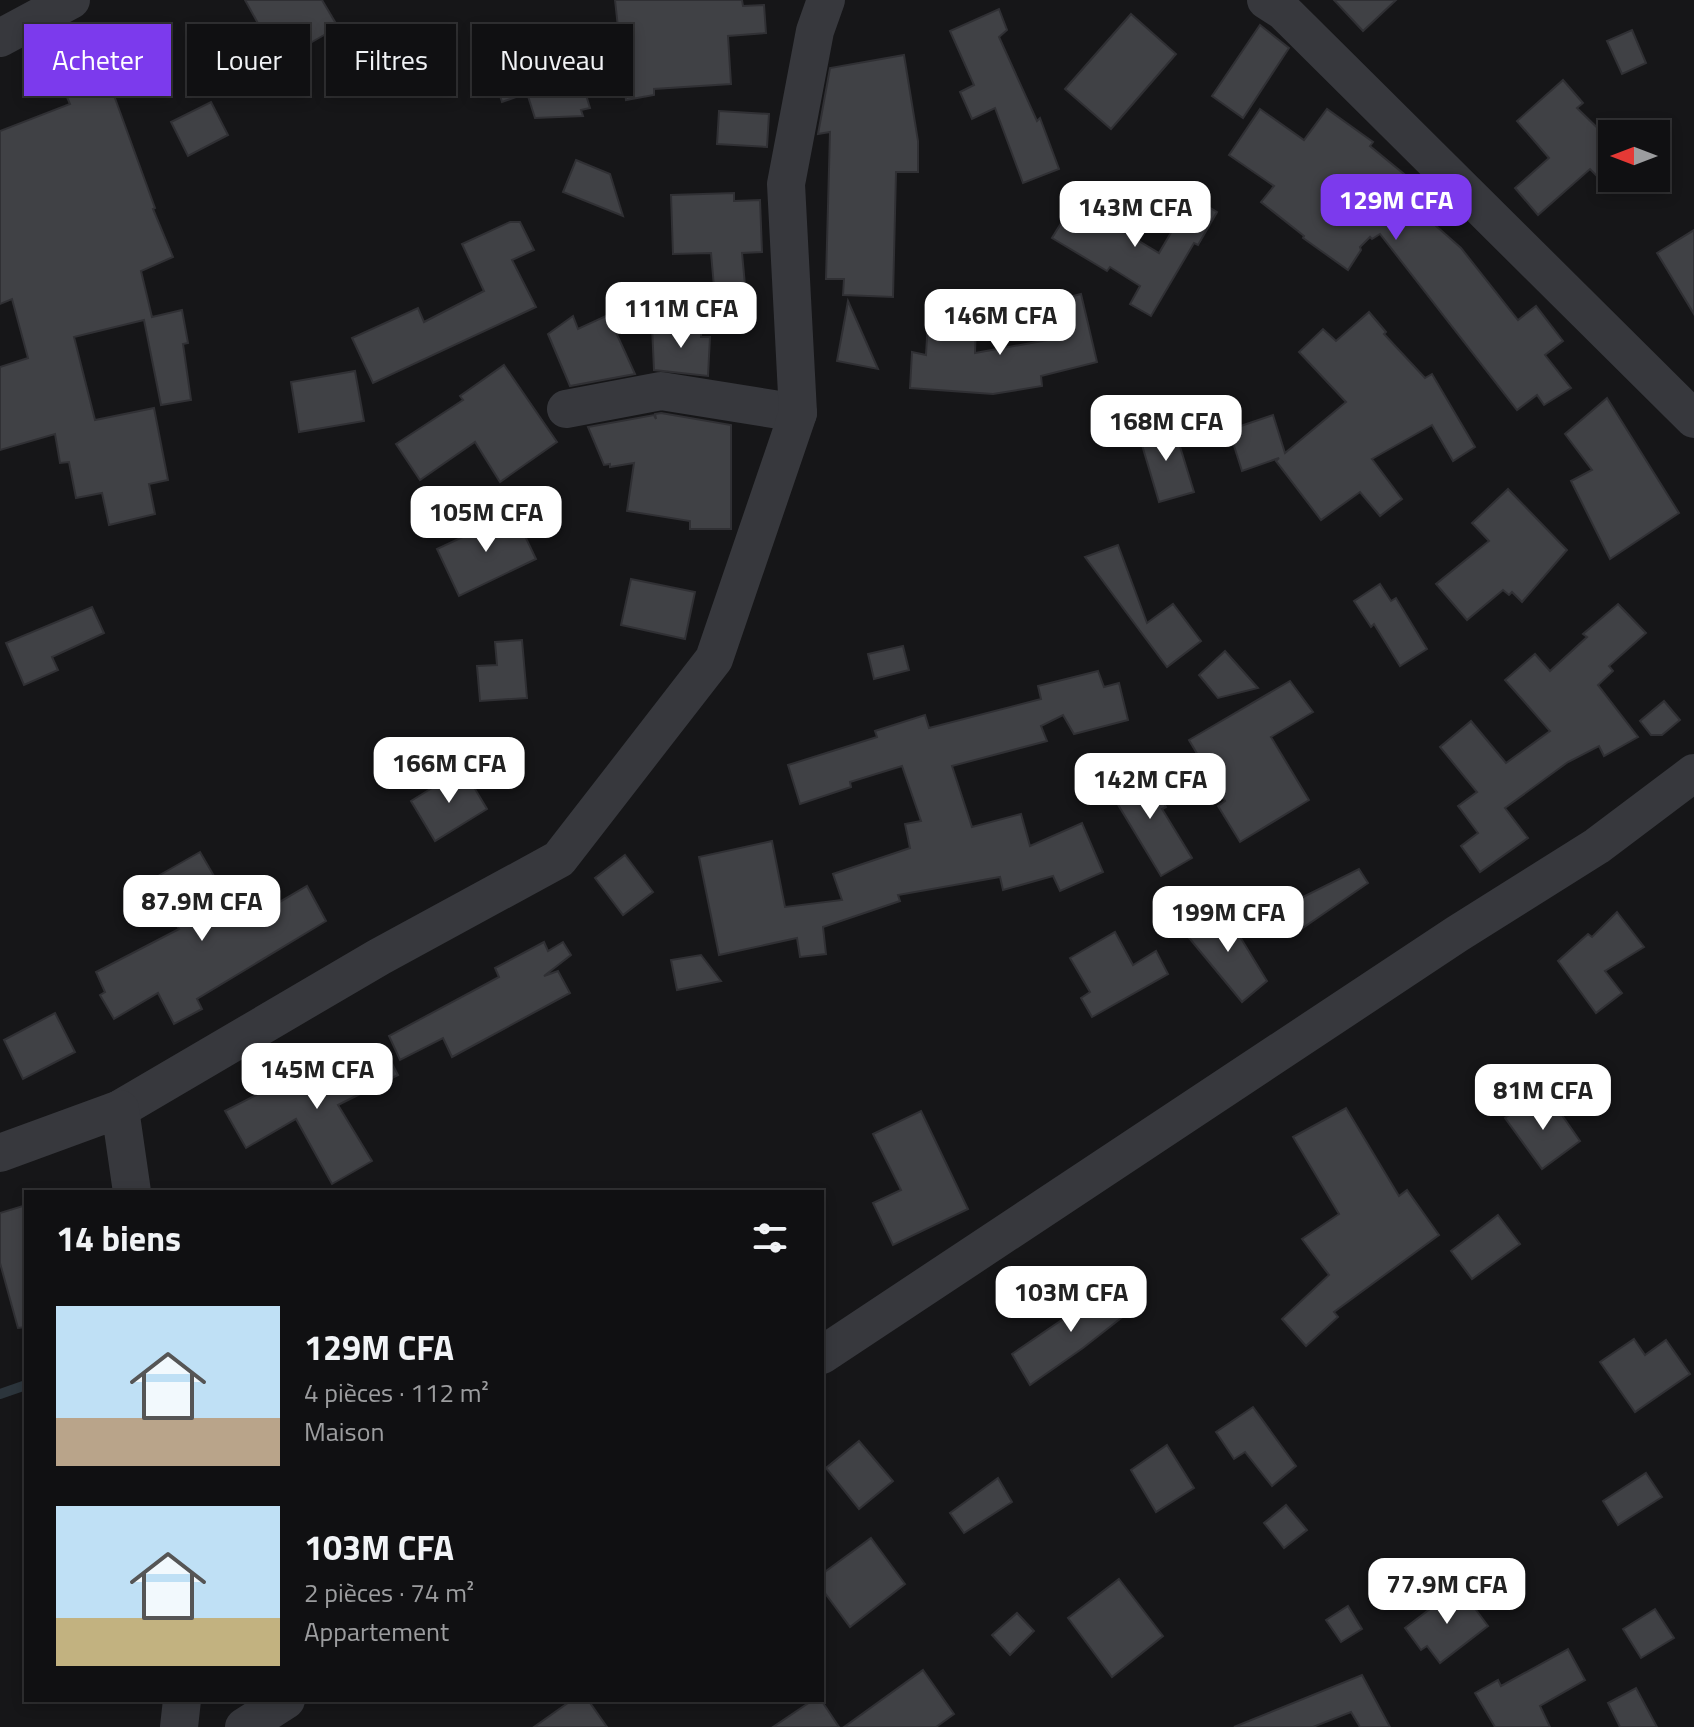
<!DOCTYPE html>
<html lang="fr">
<head>
<meta charset="utf-8">
<style>
  body { margin:0; font-family:"Titillium Web",sans-serif; background:#19191b; color:#f1f3f6; height:100vh; display:flex; flex-direction:column; font-size:30px; white-space:nowrap }
  * { box-sizing:border-box; margin:0 }
  p { font-size:26px; color:#9c9d9f }
  .icon { flex:none; width:44px; height:44px; fill:none; stroke:currentColor; stroke-width:2; stroke-linecap:round; stroke-linejoin:round }
  .map { position:relative; flex:1; overflow:hidden }
  .side { position:absolute; left:24px; top:1190px; width:800px; height:512px; display:flex; flex-direction:column; background:#101012; border-radius:0px; box-shadow:0 4px 12px #0003,0 0 0 2px #303032 }
  .side>* { flex:none }
  .banner { position:absolute; left:24px; top:24px; width:800px; height:72px; display:flex; gap:16px }
  .needle { width:52px; rotate:270deg }
  .fabs { position:absolute; left:1598px; top:120px; display:grid; gap:16px }
  .fabs a { display:grid; place-items:center; width:72px; height:72px; border-radius:0px; background:#101012; box-shadow:0 4px 12px #0003,0 0 0 2px #303032; font-size:40px }
  .price { position:absolute; translate:-50% -68px; padding:0 18px; border-radius:16px; background:#fff; color:#222; font-size:26px; line-height:52px; filter:drop-shadow(0 2px 4px #0008) }
  .price::after { content:''; position:absolute; left:50%; top:48px; width:24px; height:18px; margin-left:-12px; background:inherit; clip-path:polygon(0 0,100% 0,50% 100%) }
  .price.on { background:#7c3aed; color:#fff }
  ul { padding:0; list-style:none }
  li { display:flex; align-items:center; gap:24px; height:200px; padding:0 32px }
  li span { display:grid; place-items:center; flex:none; width:224px; height:160px; border-radius:0px; color:#555 }
  li>.icon { margin-inline-start:auto }
  span .icon { width:96px; height:96px; fill:#fffc; stroke-width:1 }
  li b { font-size:34px }
  h2 { display:flex; justify-content:space-between; align-items:center; height:96px; padding:0 32px; font-size:34px }
  .chip { padding:0 28px; border-radius:0px; background:#101012; box-shadow:0 4px 12px #0003,0 0 0 2px #303032; font-size:28px; line-height:72px }
  .chip.on { background:#7c3aed; color:#fff }
  .map>svg:first-child { display:block }
</style>
</head>
<body>
<div class="map">
<svg width="1694" height="1727" viewBox="0 0 1694 1727">
  <rect width="100%" height="100%" fill="#161618"/>
  <g fill="none" stroke-linecap="round" stroke-linejoin="round">
    <!-- stream -->
    <polyline stroke="#2c353c" stroke-width="10" points="0,1394 26,1385"/>
  </g>
  <!-- building -->
  <g fill="#404145" stroke="#303034" stroke-width="2">
    <polygon points="245,0 322,0 338,27 279,61"/>
    <polygon points="615,0 742,0 743,6 764,5 766,33 728,36 731,84 654,89 654,95 626,100"/>
    <polygon points="1334,0 1396,0 1363,31"/>
    <polygon points="999,9 1007,30 999,37 1037,121 1040,118 1059,169 1023,183 995,108 972,119 960,92 974,85 950,31"/>
    <polygon points="1131,14 1176,54 1111,129 1065,89"/>
    <polygon points="1260,25 1289,48 1243,118 1212,96"/>
    <polygon points="1632,30 1646,63 1622,74 1607,41"/>
    <polygon points="563,35 571,60 575,59 590,108 581,110 583,116 535,118 527,93 502,102 489,60"/>
    <polygon points="904,55 918,141 918,172 896,172 893,297 843,295 844,279 826,279 830,132 818,134 830,68"/>
    <polygon points="104,68 155,208 153,209 173,257 141,271 152,317 182,310 188,343 183,344 191,400 161,405 144,320 74,337 95,420 154,408 168,480 149,484 155,514 109,525 102,493 76,498 69,462 60,463 55,434 0,450 0,367 28,358 12,299 0,304 0,131 70,104 63,88"/>
    <polygon points="1563,80 1583,103 1577,108 1612,142 1612,191 1590,169 1538,215 1515,188 1549,158 1517,121"/>
    <polygon points="211,102 228,135 188,156 171,122"/>
    <polygon points="1260,109 1304,140 1327,109 1373,142 1370,146 1404,174 1393,188 1461,248 1518,320 1536,306 1563,341 1545,355 1571,388 1544,405 1537,395 1517,410 1380,234 1372,239 1370,237 1360,247 1361,250 1348,270 1303,238 1304,236 1261,202 1274,186 1229,155"/>
    <polygon points="719,111 769,114 767,147 717,144"/>
    <polygon points="576,160 610,174 623,216 563,192"/>
    <polygon points="734,193 734,201 760,200 762,252 742,253 745,285 714,287 711,253 673,254 671,195"/>
    <polygon points="1192,197 1217,212 1198,245 1194,243 1151,316 1130,304 1140,286 1110,267 1107,271 1052,238 1074,202 1159,253"/>
    <polygon points="510,222 520,222 534,250 512,260 536,307 373,383 352,338 418,308 424,322 484,291 462,244"/>
    <polygon points="1694,230 1694,314 1657,253"/>
    <polygon points="1081,294 1097,362 1041,376 1042,386 993,394 910,388 912,352 926,355 928,321 976,324 975,353 1065,337 1057,300"/>
    <polygon points="848,301 878,369 837,361"/>
    <polygon points="1369,312 1386,332 1384,334 1425,378 1432,374 1475,447 1453,461 1432,425 1372,459 1402,499 1380,516 1360,492 1321,520 1276,461 1279,458 1242,471 1229,430 1273,415 1285,453 1346,402 1299,352 1323,329 1336,341"/>
    <polygon points="608,315 635,374 570,386 548,334 573,316 578,329"/>
    <polygon points="652,326 701,327 701,337 710,337 708,376 654,370"/>
    <polygon points="504,365 557,442 500,482 475,442 420,480 396,444 463,400 460,396"/>
    <polygon points="355,371 364,421 299,432 291,382"/>
    <polygon points="1607,398 1679,513 1610,559 1571,481 1592,470 1565,434"/>
    <polygon points="661,413 731,425 731,529 690,529 690,521 627,511 634,463 610,467 610,464 604,465 588,427 654,415 656,419 655,414"/>
    <polygon points="1173,424 1194,492 1159,502 1139,435"/>
    <polygon points="1508,489 1567,550 1522,602 1512,592 1509,595 1503,590 1467,620 1436,584 1489,541 1472,523"/>
    <polygon points="514,513 536,559 459,596 437,549"/>
    <polygon points="1118,545 1147,623 1173,604 1201,641 1167,667 1085,557"/>
    <polygon points="631,579 695,592 685,639 621,625"/>
    <polygon points="1380,584 1391,601 1396,598 1427,649 1400,666 1374,624 1371,627 1354,601"/>
    <polygon points="1618,604 1646,633 1609,666 1613,671 1598,685 1638,737 1604,756 1599,746 1568,762 1505,808 1528,838 1480,872 1461,846 1478,833 1458,806 1477,792 1440,747 1471,721 1506,763 1550,731 1505,680 1535,654 1550,671 1587,637 1583,634"/>
    <polygon points="92,607 104,633 52,657 58,670 24,685 6,643"/>
    <polygon points="522,640 527,698 480,701 477,666 497,665 495,642"/>
    <polygon points="903,646 909,670 874,679 868,654"/>
    <polygon points="1225,651 1258,688 1218,698 1199,675"/>
    <polygon points="1098,671 1104,687 1119,683 1128,720 1074,734 1063,715 1041,726 1047,741 952,766 972,827 1021,814 1030,846 1082,823 1103,872 1060,891 1053,876 1003,890 1000,877 898,895 900,901 823,927 826,954 800,957 797,938 719,955 699,857 772,841 785,907 842,900 833,874 910,848 905,824 921,821 902,766 850,782 851,787 800,804 788,765 877,737 875,731 925,715 929,728 1041,699 1038,686"/>
    <polygon points="1290,681 1313,712 1271,737 1309,800 1240,842 1218,806 1225,801 1189,740"/>
    <polygon points="1664,701 1680,720 1662,735 1651,735 1640,721"/>
    <polygon points="1143,768 1166,807 1162,809 1192,858 1161,876 1108,788"/>
    <polygon points="463,769 487,809 435,841 411,801"/>
    <polygon points="200,852 242,924 307,886 326,921 197,999 202,1009 174,1024 158,993 114,1019 100,995 105,992 96,972 179,929 151,880"/>
    <polygon points="625,855 653,892 623,915 595,878"/>
    <polygon points="1359,869 1368,883 1294,934 1279,909"/>
    <polygon points="1223,909 1267,981 1242,1002 1185,933"/>
    <polygon points="1617,912 1644,947 1605,971 1622,993 1596,1013 1558,961 1588,934 1592,937"/>
    <polygon points="1115,932 1133,965 1156,951 1168,974 1092,1017 1081,998 1090,992 1070,958"/>
    <polygon points="544,942 548,951 563,942 571,955 544,976 558,971 570,993 452,1057 443,1038 400,1060 389,1036 499,977 495,968"/>
    <polygon points="701,955 721,981 677,990 671,960"/>
    <polygon points="55,1013 75,1052 23,1079 4,1040"/>
    <polygon points="383,1046 398,1075 338,1105 372,1161 332,1184 296,1119 246,1148 225,1111 315,1065 320,1075"/>
    <polygon points="1530,1100 1539,1111 1552,1101 1580,1141 1542,1169 1505,1118"/>
    <polygon points="1346,1108 1399,1196 1407,1190 1439,1235 1334,1312 1338,1317 1306,1346 1282,1319 1329,1275 1302,1239 1339,1214 1293,1137"/>
    <polygon points="921,1111 968,1209 893,1245 873,1203 901,1190 873,1134"/>
    <polygon points="26,1205 26,1327 18,1328 0,1263 0,1213"/>
    <polygon points="1498,1215 1520,1244 1472,1279 1451,1251"/>
    <polygon points="1107,1281 1130,1311 1083,1348 1030,1385 1012,1354 1088,1302 1085,1298"/>
    <polygon points="1634,1339 1645,1355 1666,1340 1690,1374 1635,1412 1600,1362"/>
    <polygon points="1253,1407 1296,1466 1272,1486 1245,1452 1234,1459 1216,1432"/>
    <polygon points="859,1441 893,1481 859,1509 826,1468"/>
    <polygon points="1167,1445 1194,1488 1156,1512 1131,1470"/>
    <polygon points="1646,1473 1662,1497 1618,1525 1603,1501"/>
    <polygon points="998,1478 1012,1502 964,1533 950,1513"/>
    <polygon points="1286,1505 1307,1530 1284,1548 1264,1523"/>
    <polygon points="871,1538 905,1584 850,1627 822,1589 822,1574"/>
    <polygon points="1119,1579 1163,1636 1112,1677 1068,1618"/>
    <polygon points="1459,1587 1488,1626 1440,1663 1427,1646 1421,1650 1405,1628"/>
    <polygon points="1348,1606 1362,1629 1341,1642 1326,1620"/>
    <polygon points="1655,1609 1674,1638 1641,1658 1623,1629"/>
    <polygon points="1017,1613 1034,1631 1010,1655 992,1635"/>
    <polygon points="1568,1649 1585,1680 1540,1706 1550,1727 1495,1727 1475,1693 1498,1680 1501,1686"/>
    <polygon points="923,1670 954,1714 936,1727 844,1727"/>
    <polygon points="1362,1675 1390,1727 1360,1727 1351,1712 1313,1727 1234,1727"/>
    <polygon points="1636,1688 1657,1727 1620,1727 1608,1703"/>
    <polygon points="572,1700 588,1700 607,1727 534,1727"/>
    <polygon points="813,1700 821,1700 839,1727 773,1727"/>
  </g>
  <g fill="none" stroke-linecap="round" stroke-linejoin="round">
    <!-- minor -->
    <g stroke="#37383d" stroke-width="38">
      <polyline points="1266,0 1283,11 1694,419"/>
      <polyline points="0,38 71,0"/>
      <polyline points="566,409 661,391 798,413"/>
      <polyline points="120,1109 379,957 559,859 714,659 798,413 786,184 815,31 826,0"/>
      <polyline points="0,1153 120,1109 132,1192"/>
      <polyline points="822,1355 1457,934 1597,846 1694,773"/>
      <polyline points="179,1727 182,1700"/>
      <polyline points="244,1727 286,1700"/>
    </g>
  </g>
</svg>
<div class="fabs">
<a><svg class="needle" viewBox="-14 -14 28 28"><path d="M0-13l5 13h-10z" fill="#e53935"/><path d="M0 13l5-13h-10z" fill="#9c9d9f"/></svg></a>
</div>
<b class="price on" style="left:1396px;top:242px">129M CFA</b>
<b class="price" style="left:1135px;top:249px">143M CFA</b>
<b class="price" style="left:681px;top:350px">111M CFA</b>
<b class="price" style="left:1000px;top:357px">146M CFA</b>
<b class="price" style="left:1166px;top:463px">168M CFA</b>
<b class="price" style="left:486px;top:554px">105M CFA</b>
<b class="price" style="left:449px;top:805px">166M CFA</b>
<b class="price" style="left:1150px;top:821px">142M CFA</b>
<b class="price" style="left:202px;top:943px">87.9M CFA</b>
<b class="price" style="left:1228px;top:954px">199M CFA</b>
<b class="price" style="left:317px;top:1111px">145M CFA</b>
<b class="price" style="left:1543px;top:1132px">81M CFA</b>
<b class="price" style="left:1071px;top:1334px">103M CFA</b>
<b class="price" style="left:1447px;top:1626px">77.9M CFA</b>
<div class="banner">
<a class="chip on">Acheter</a>
<a class="chip">Louer</a>
<a class="chip">Filtres</a>
<a class="chip">Nouveau</a>
</div>
<section class="side">
<h2>14 biens<svg class="icon" aria-label="filters" viewBox="0 0 24 24"><path d="M4 7h16M4 17h16"/><circle cx="9" cy="7" r="2"/><circle cx="15" cy="17" r="2"/></svg></h2>
<ul>
<li><span style="background:linear-gradient(#bfe0f5 70%,#b9a48a 0)"><svg class="icon" aria-label="home" viewBox="0 0 24 24"><path d="M3 11l9-7 9 7M6 9v11h12V9"/></svg></span><div><b>129M CFA</b><p>4 pièces · 112 m²</p><p>Maison</p></div></li>
<li><span style="background:linear-gradient(#bfe0f5 70%,#c2b280 0)"><svg class="icon" aria-label="home" viewBox="0 0 24 24"><path d="M3 11l9-7 9 7M6 9v11h12V9"/></svg></span><div><b>103M CFA</b><p>2 pièces · 74 m²</p><p>Appartement</p></div></li>
</ul>
</section>
</div>
</body>
</html>
